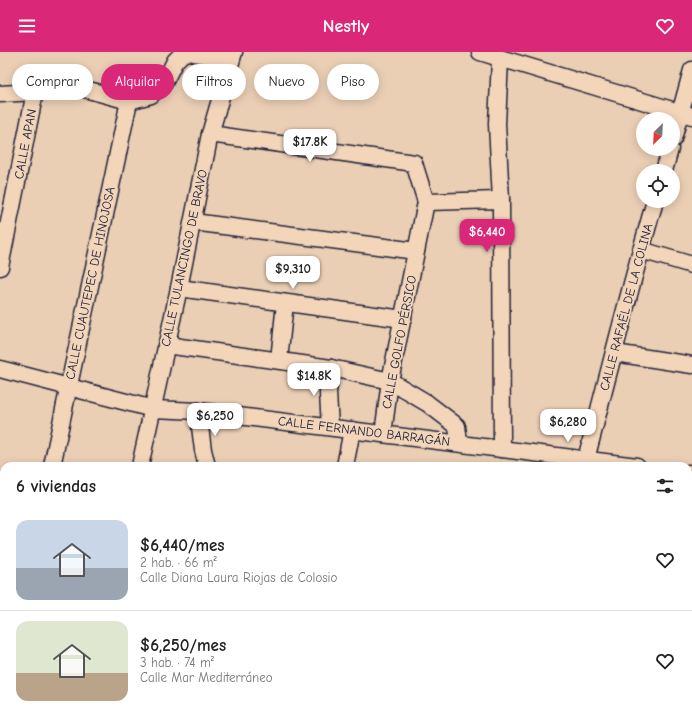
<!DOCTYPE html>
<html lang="es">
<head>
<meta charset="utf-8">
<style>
  body { margin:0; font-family:"Comic Neue",sans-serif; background:#f2f2f2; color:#222; height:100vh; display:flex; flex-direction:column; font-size:15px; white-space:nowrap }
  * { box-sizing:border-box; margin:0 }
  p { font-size:13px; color:#767676 }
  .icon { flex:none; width:22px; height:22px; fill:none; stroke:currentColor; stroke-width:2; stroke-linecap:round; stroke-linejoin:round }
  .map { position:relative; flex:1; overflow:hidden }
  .side { position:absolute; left:0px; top:410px; width:692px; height:256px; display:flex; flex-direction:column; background:#fff; border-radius:12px 12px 0 0; box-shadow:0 2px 10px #0003 }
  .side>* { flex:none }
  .hud { position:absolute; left:12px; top:12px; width:400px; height:36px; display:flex; gap:8px }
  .needle { width:26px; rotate:204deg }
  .buttons { position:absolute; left:636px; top:60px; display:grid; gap:8px }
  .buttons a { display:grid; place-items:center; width:44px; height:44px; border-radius:50%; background:#fff; box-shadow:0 2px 10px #0003; font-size:20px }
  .price { position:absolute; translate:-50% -34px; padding:0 9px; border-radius:8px; background:#fff; color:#222; font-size:13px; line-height:26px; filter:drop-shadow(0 1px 2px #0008) }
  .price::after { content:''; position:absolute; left:50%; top:24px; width:12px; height:9px; margin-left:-6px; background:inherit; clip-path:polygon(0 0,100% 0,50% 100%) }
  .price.on { background:#db2777; color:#fff }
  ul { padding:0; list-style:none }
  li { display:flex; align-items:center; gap:12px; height:100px; padding:0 16px }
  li+li { border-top:1px solid #e0e0e0 }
  li span { display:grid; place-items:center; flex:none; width:112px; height:80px; border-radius:12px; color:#555 }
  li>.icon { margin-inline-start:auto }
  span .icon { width:48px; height:48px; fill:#fffc; stroke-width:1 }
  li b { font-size:17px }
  h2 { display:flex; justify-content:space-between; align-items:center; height:48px; padding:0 16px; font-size:17px }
  .tag { padding:0 14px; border-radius:18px; background:#fff; box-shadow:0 2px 10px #0003; font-size:14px; line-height:36px }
  .tag.on { background:#db2777; color:#fff }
  header { display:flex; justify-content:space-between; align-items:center; height:52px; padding:0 16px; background:#db2777; color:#fff; font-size:18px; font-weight:700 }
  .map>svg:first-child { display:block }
</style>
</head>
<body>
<header><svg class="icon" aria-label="menu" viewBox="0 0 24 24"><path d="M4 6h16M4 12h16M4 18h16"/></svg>Nestly<svg class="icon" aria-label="heart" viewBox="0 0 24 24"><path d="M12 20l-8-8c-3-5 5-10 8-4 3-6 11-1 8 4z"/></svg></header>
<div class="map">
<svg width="692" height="666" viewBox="0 0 692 666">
  <rect width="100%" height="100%" fill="#ebcfb5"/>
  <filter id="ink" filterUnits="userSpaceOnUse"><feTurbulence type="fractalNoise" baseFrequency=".025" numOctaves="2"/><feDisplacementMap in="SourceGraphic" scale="8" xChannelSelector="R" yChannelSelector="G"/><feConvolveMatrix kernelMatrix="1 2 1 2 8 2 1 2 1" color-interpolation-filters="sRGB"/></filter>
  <g filter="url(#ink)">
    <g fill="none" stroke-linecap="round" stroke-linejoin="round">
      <!-- minor casing -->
      <g stroke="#22223b" stroke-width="19">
        <g id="minor">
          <polyline points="188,0 231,8"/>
          <polyline points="480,0 692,64"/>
          <polyline points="500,7 497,72 501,148 502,397"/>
          <polyline points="0,42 35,40 46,33 59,30 129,49 151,43 164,31 175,9 182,2 188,0"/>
          <polyline points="210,82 414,111 426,150 390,329 383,382"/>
          <polyline points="673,87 692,18"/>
          <polyline points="664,119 670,97"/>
          <polyline points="426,150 501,148"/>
          <polyline points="193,170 416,199"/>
          <polyline points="641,198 692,213"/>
          <polyline points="0,215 35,40"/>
          <polyline points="179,236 403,267"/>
          <polyline points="166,293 331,316 390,329 427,351 457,374 459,391"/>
          <polyline points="615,301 692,313"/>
          <polyline points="279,308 285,251"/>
          <polyline points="0,317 153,357 198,359 637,414"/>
          <polyline points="198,359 203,398 207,414"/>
          <polyline points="330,375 328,341 331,316"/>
          <path d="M586,407C609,321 630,234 655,149"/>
          <polyline points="52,414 129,49"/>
          <polyline points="140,414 179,236 210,82 234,0"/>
          <polyline points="345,414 352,378"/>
          <polyline points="688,421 692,421"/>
          <polyline points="688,463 692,442"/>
          <polyline points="2,666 4,654"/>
          <polyline points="81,666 82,662"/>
          <polyline points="200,666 202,662"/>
          <polyline points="384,666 384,662"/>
          <polyline points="546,666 547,662"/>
          <polyline points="579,666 581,662"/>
          <polyline points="650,666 650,662"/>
        </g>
      </g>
      <!-- minor -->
      <use href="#minor" stroke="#f3d6ba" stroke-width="16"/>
    </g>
  </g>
  <g text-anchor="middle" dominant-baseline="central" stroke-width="3.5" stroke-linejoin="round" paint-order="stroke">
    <!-- street labels -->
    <g font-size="13" fill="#22223b" stroke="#f3d6ba">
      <text transform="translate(25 92) rotate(-79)">CALLE APAN</text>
      <text transform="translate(184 206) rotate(-78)">CALLE TULANCINGO DE BRAVO</text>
      <text transform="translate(90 231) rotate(-78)">CALLE CUAUTEPEC DE HINOJOSA</text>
      <text transform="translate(626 255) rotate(-75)">CALLE RAFAÉL DE LA COLINA</text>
      <text transform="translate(399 290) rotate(-79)">CALLE GOLFO PÉRSICO</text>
      <text transform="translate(364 379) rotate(7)">CALLE FERNANDO BARRAGÁN</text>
    </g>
  </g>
</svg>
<div class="buttons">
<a><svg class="needle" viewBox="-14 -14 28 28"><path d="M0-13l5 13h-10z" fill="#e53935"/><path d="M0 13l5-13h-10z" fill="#767676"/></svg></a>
<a><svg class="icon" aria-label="locate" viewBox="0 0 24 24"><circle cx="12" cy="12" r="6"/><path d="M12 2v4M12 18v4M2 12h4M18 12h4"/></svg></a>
</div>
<b class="price" style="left:310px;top:111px">$17.8K</b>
<b class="price on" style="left:487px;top:201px">$6,440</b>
<b class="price" style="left:293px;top:238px">$9,310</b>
<b class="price" style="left:314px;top:345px">$14.8K</b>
<b class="price" style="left:215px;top:385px">$6,250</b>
<b class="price" style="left:568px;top:391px">$6,280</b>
<div class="hud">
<a class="tag">Comprar</a>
<a class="tag on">Alquilar</a>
<a class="tag">Filtros</a>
<a class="tag">Nuevo</a>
<a class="tag">Piso</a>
</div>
<section class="side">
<h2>6 viviendas<svg class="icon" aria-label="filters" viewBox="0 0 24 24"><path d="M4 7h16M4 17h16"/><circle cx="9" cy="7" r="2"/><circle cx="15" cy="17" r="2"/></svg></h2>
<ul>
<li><span style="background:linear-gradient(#c9d6e8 60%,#9aa5b1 0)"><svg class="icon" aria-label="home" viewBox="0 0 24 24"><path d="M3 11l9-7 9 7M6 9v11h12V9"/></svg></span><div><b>$6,440/mes</b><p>2 hab. · 66 m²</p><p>Calle Diana Laura Riojas de Colosio</p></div><svg class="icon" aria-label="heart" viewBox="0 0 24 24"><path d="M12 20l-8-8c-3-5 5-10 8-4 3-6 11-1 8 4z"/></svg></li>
<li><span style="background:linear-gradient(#dfe7d0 65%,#b9a48a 0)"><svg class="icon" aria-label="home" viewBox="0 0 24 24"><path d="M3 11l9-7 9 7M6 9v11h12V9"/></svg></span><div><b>$6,250/mes</b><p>3 hab. · 74 m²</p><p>Calle Mar Mediterráneo</p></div><svg class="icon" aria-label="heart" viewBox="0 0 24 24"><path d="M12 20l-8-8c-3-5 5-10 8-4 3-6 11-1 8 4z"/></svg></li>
</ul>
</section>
</div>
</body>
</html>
